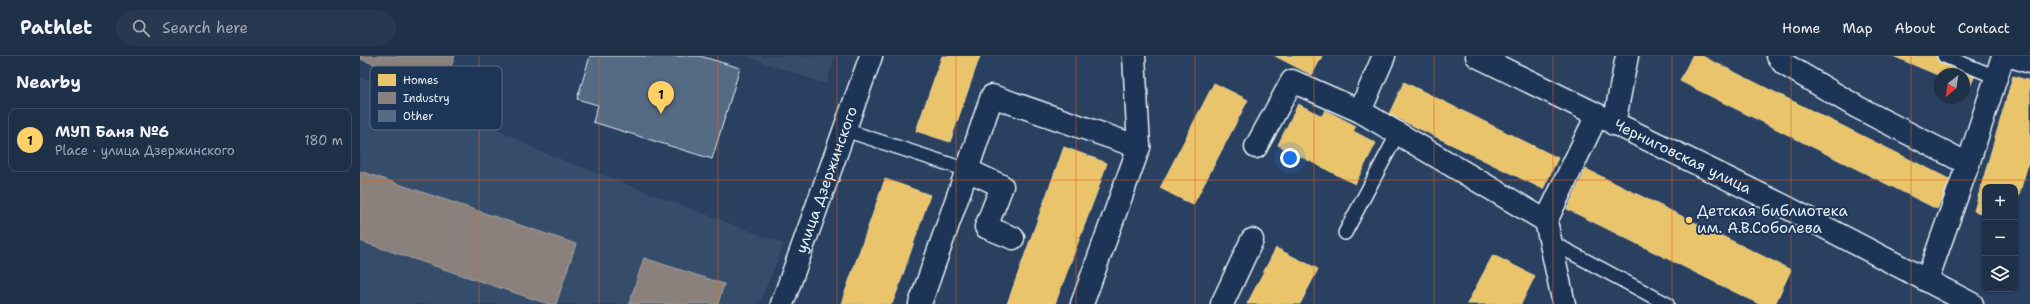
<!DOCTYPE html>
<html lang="en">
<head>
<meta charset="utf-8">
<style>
  :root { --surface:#1f3049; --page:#273850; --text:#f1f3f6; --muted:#a1a9b4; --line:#3c4b61; --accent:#ffd166 }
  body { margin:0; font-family:"Shantell Sans",sans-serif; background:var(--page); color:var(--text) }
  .controls { position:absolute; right:12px; bottom:12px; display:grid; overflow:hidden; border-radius:8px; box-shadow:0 1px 3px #0004 }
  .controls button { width:36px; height:36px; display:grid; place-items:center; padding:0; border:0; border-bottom:1px solid var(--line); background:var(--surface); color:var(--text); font:20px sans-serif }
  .compass { position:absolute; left:1574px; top:12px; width:36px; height:36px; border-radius:50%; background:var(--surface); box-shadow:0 1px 3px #0004; rotate:210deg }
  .you { position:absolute; left:930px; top:102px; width:14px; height:14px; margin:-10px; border:3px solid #fff; border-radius:50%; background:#1a73e8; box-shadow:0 0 0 6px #1a73e833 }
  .badge { display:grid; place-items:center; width:26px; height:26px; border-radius:50%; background:var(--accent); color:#111; font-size:13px; font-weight:700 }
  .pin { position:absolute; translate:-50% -33px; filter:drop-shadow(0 1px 2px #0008) }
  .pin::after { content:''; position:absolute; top:21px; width:14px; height:12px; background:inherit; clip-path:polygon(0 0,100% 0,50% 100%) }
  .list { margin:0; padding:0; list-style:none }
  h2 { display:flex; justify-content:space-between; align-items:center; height:52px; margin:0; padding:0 16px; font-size:17px }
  h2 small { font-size:13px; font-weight:400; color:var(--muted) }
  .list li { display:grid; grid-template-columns:26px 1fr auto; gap:12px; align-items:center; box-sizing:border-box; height:64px; margin:0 8px 8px; padding:0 8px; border:1px solid var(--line); border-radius:8px }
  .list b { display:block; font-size:15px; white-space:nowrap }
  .list p { margin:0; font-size:13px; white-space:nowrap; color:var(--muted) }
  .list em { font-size:13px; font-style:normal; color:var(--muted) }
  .icon { flex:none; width:22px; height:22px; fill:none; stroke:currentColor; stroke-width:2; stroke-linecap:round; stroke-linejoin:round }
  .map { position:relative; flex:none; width:1670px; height:248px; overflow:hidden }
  header { display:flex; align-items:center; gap:24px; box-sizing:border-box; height:56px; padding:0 20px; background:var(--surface); border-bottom:1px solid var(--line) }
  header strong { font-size:19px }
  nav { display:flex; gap:22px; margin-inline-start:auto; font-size:14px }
  .search { width:280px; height:36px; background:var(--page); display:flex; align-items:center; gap:10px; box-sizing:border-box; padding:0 14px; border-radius:22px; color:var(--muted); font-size:15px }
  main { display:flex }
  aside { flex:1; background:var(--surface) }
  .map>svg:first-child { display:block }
  .built { fill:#364d6b }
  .homes { fill:#e9c46a; stroke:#e9d295 }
  .industry { fill:#8a817c; stroke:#a6a3a1 }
  .building { fill:#556a83; stroke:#e8f1f8 }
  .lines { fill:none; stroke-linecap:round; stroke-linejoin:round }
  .service-casing { stroke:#e8f1f8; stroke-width:16 }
  .minor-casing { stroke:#e8f1f8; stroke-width:25 }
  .secondary-casing { stroke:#e8f1f8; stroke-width:25 }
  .primary-casing { stroke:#e8f1f8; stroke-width:25 }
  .service { stroke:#1d3557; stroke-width:13 }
  .minor { stroke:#1d3557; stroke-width:22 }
  .secondary { stroke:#1d3557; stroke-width:22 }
  .primary { stroke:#1d3557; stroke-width:22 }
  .grid { fill:none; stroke:#e86118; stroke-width:1; stroke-opacity:0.55 }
  .poi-dot { fill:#ffd166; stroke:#1d3557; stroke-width:1.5 }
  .labels { text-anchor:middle; stroke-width:4; stroke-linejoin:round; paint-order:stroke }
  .street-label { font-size:15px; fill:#e8f1f8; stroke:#1d3557 }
  .poi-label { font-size:15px; fill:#e8f1f8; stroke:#1d3557; text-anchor:start }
  .key { fill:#1d3557; stroke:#5a6d87; stroke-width:1 }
  .key-label { font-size:11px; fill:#e8f1f8 }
</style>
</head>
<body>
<header>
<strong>Pathlet</strong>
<div class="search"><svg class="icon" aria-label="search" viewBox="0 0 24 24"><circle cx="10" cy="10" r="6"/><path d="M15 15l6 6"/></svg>Search here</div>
<nav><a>Home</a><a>Map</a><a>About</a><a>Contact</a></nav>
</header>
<main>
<aside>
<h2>Nearby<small></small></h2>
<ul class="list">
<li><span class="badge">1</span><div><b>МУП Баня №6</b><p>Place · улица Дзержинского</p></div><em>180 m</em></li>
</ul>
</aside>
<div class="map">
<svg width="1670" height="248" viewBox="0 0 1670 248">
  <rect width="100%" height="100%" fill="#294061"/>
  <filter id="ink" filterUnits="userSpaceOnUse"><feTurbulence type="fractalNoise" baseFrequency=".025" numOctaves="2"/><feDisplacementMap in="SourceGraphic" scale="8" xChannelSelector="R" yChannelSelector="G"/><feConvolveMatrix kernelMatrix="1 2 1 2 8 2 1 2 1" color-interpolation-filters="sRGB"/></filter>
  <g filter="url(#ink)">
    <g class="built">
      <polygon points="385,0 475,0 466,28"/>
      <polygon points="0,21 117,62 179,95 424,188 399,248 0,248"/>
    </g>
    <g class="homes">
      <polygon points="582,0 620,0 590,86 556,75"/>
      <polygon points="915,0 962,0 952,19"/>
      <polygon points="1332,0 1342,0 1591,124 1577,153 1320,25"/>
      <polygon points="1533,0 1577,0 1616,17 1609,33 1604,31 1604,18 1580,18 1580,20"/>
      <polygon points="1653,20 1670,25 1670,101 1655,153 1655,131 1625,131 1625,158 1614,155"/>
      <polygon points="1044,26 1198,102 1183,133 1029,58"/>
      <polygon points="854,27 888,44 833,149 800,132"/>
      <polygon points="938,48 962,60 965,54 996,70 993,75 1016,87 995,128 918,89"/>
      <polygon points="704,91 747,107 738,133 695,248 647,248"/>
      <polygon points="1226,113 1431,214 1415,248 1399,248 1207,153"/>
      <polygon points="525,123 570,139 538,233 532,248 481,248"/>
      <polygon points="916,192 958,213 940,248 887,248"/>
      <polygon points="1133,199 1175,220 1161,248 1107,248"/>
    </g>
    <g class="industry">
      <polygon points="0,0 95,0 83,32 0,3"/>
      <polygon points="0,115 216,188 196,248 188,248 0,185"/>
      <polygon points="284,202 364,228 358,248 269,248"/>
    </g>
    <polygon class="building" points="230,0 340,0 380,12 352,103 233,66 238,49 217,43"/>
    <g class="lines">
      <g class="service-casing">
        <g id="service">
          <polyline points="1584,0 1636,21"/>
          <polyline points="485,74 607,114"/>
          <polyline points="985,177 1038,77"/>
          <polyline points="1191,186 1307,248"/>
        </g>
      </g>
      <g class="minor-casing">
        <g id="minor">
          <polyline points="774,0 779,91"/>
          <polyline points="1024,0 1000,55 1186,165"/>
          <polyline points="1418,0 1424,8 1497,51 1608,108 1567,224"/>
          <polyline points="1651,0 1670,6"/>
          <polyline points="1254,68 1267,0"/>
          <polyline points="896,91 932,25 1000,55"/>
          <polyline points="1608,108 1643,0"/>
          <polyline points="607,114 632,40 779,91 722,248"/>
          <polyline points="560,248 607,114 642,130 626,171 653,182"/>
          <polyline points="862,248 892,184"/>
          <polyline points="1204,248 1186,165 1237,59"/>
        </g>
      </g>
      <g class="secondary-casing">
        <g id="secondary">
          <path id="s1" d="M1117,0L1424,150L1612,248"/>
        </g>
      </g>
      <g class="primary-casing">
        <g id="primary">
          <path id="s2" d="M422,248L511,0"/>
        </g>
      </g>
      <use href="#service" class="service"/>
      <use href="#minor" class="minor"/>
      <use href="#secondary" class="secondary"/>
      <use href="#primary" class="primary"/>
    </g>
  </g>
  <path class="grid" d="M119,0V248M239,0V248M358,0V248M477,0V248M596,0V248M716,0V248M835,0V248M954,0V248M1074,0V248M1193,0V248M1312,0V248M1431,0V248M1551,0V248M0,124H1670"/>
  <circle class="poi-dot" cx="1329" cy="164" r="4"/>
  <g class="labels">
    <g class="street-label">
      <text dy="5" stroke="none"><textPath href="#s1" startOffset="229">Черниговская улица</textPath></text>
      <text dy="5" stroke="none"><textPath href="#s2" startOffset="132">улица Дзержинского</textPath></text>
    </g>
    <g class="poi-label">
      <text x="1337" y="160">Детская библиотека<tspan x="1337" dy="17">им. А.В.Соболева</tspan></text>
    </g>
  </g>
  <rect x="10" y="10" width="132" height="64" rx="6" class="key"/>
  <rect x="18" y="18" width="18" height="12" fill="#e9c46a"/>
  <rect x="18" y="36" width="18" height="12" fill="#8a817c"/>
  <rect x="18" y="54" width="18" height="12" fill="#556a83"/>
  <g class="key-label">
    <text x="43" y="28">Homes</text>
    <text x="43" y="46">Industry</text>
    <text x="43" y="64">Other</text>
  </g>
</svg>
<div class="controls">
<button>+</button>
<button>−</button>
<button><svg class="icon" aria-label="layers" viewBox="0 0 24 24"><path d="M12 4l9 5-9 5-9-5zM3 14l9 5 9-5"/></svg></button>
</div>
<svg class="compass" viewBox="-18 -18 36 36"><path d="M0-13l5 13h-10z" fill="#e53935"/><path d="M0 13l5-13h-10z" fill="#a1a9b4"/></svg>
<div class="you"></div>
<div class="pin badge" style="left:301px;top:58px">1</div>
</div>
</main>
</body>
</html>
